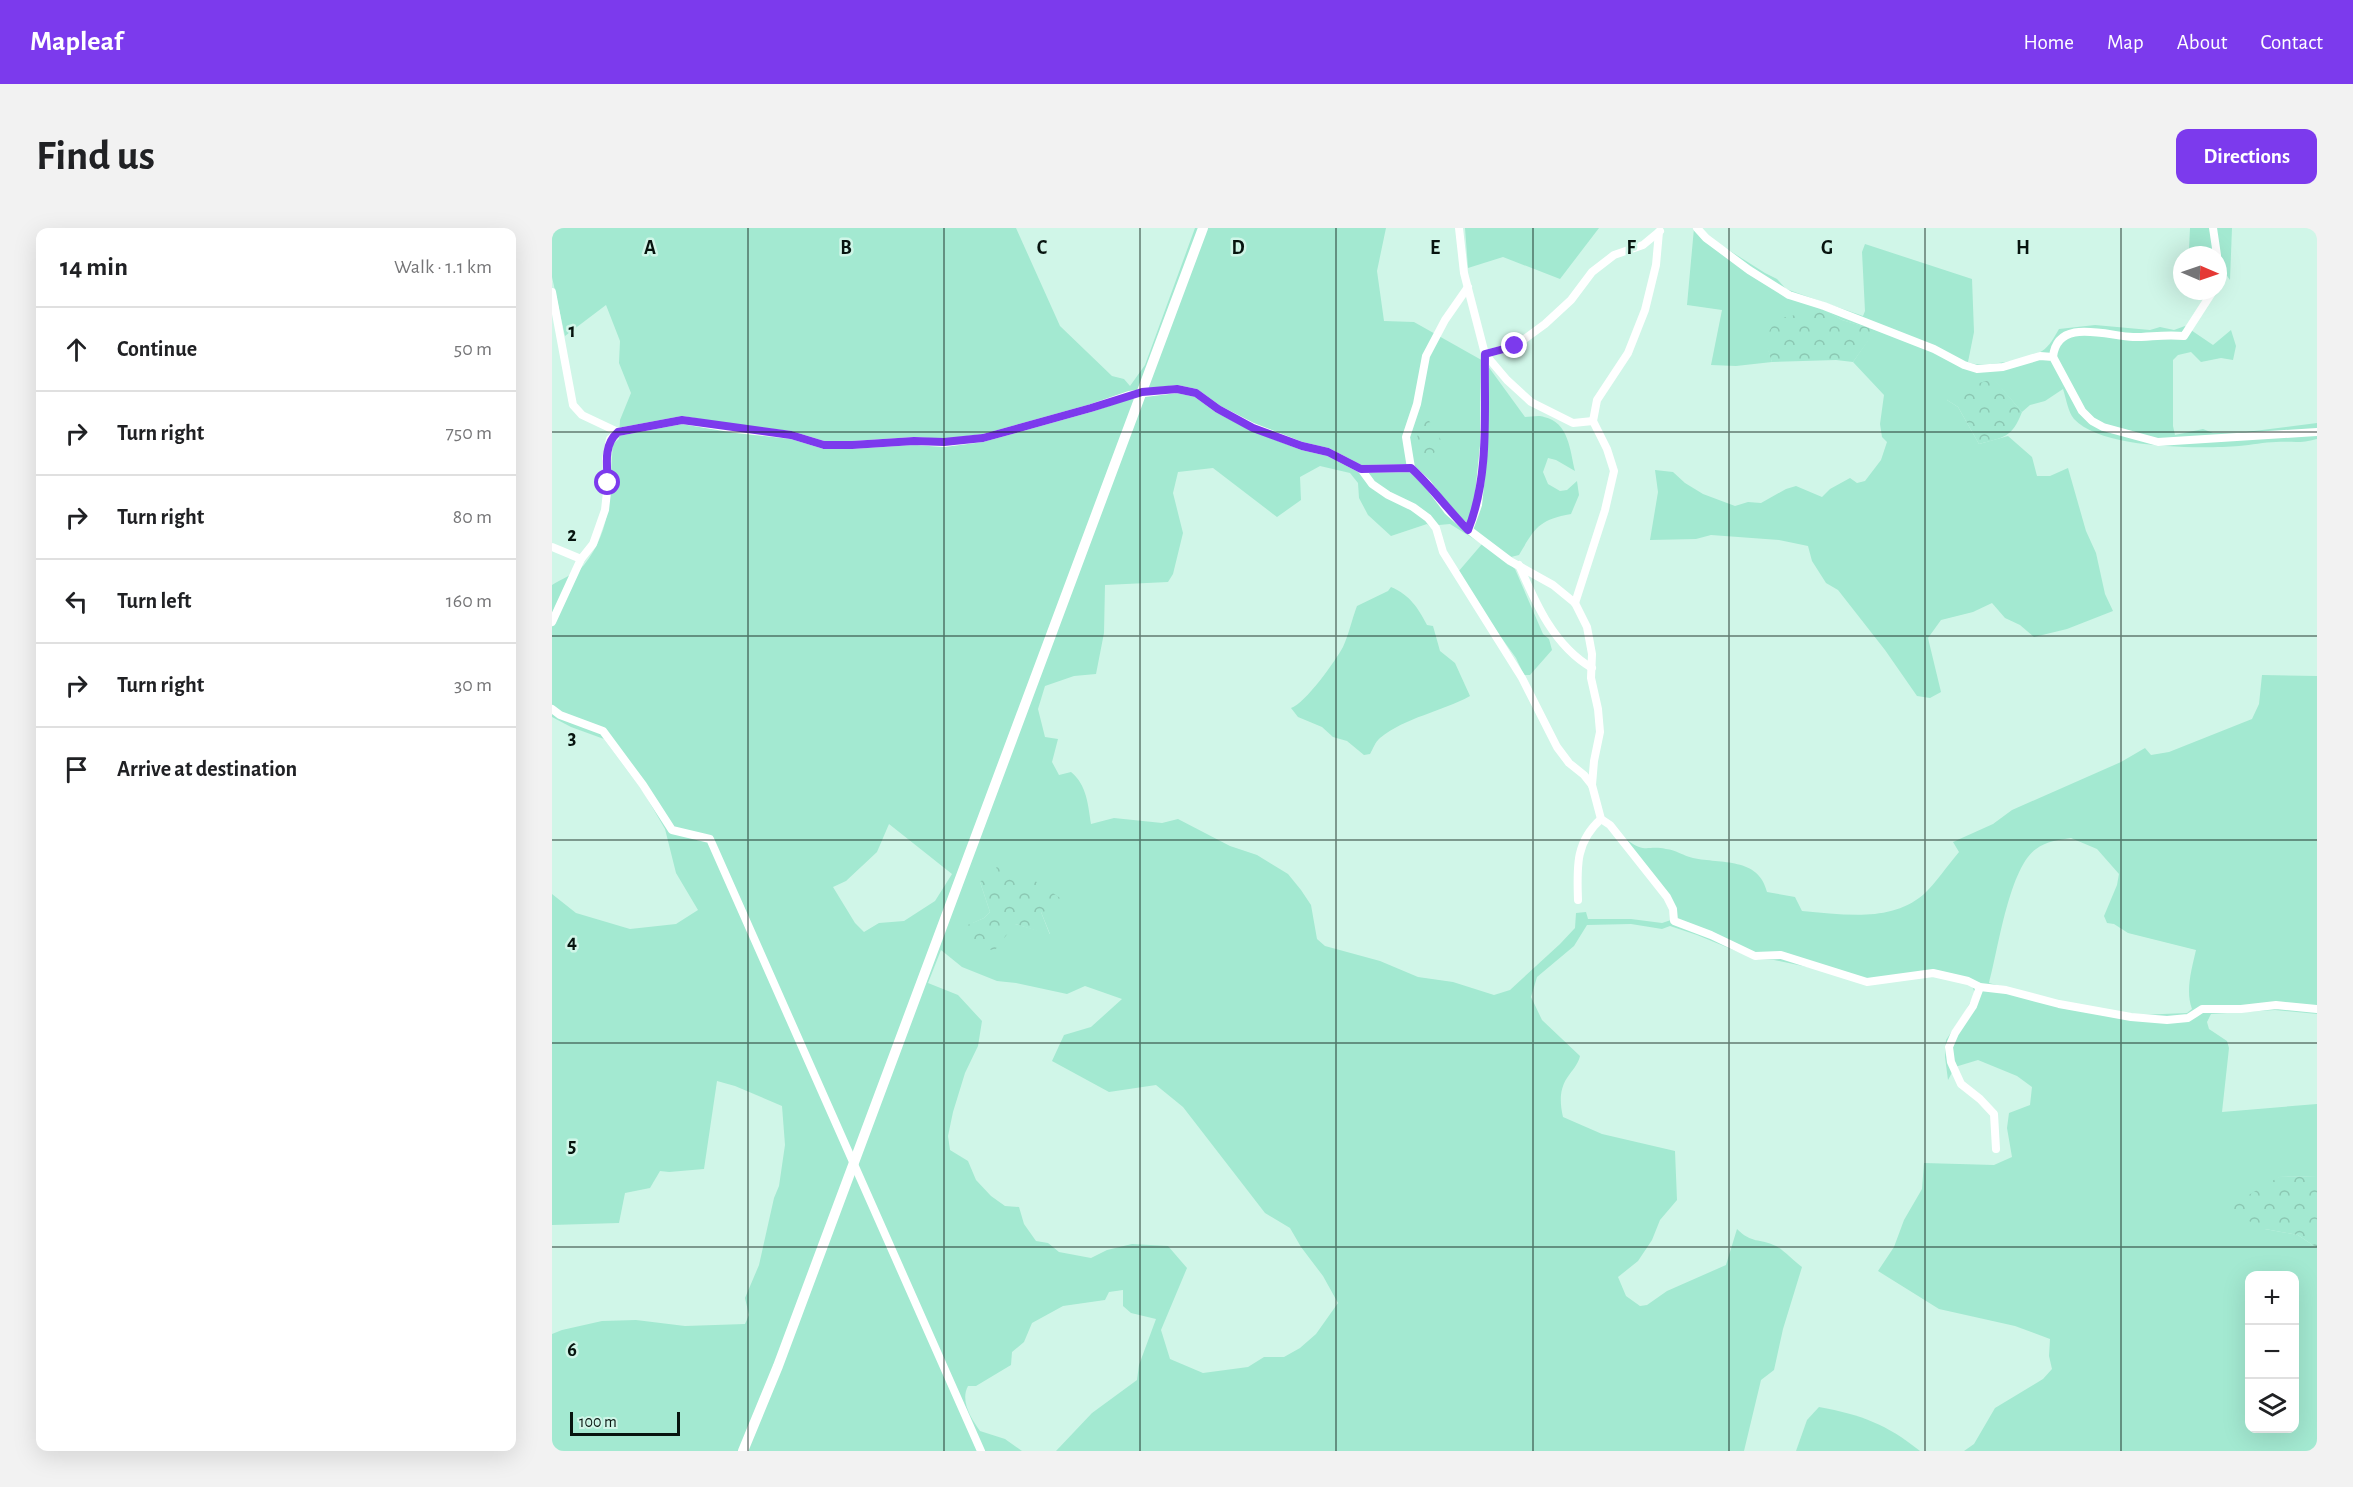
<!DOCTYPE html>
<html lang="en">
<head>
<meta charset="utf-8">
<style>
  :root { --surface:#fff; --page:#f2f2f2; --text:#202124; --muted:#757577; --line:#e0e0e0; --accent:#7c3aed }
  body { margin:0; font-family:"Alegreya Sans",sans-serif; background:var(--page); color:var(--text) }
  .controls { position:absolute; right:18px; bottom:18px; display:grid; overflow:hidden; border-radius:12px; box-shadow:0 6px 24px #0002 }
  .controls button { width:54px; height:54px; display:grid; place-items:center; padding:0; border:0; border-bottom:2px solid var(--line); background:var(--surface); color:var(--text); font:30px sans-serif }
  .compass { position:absolute; left:1621px; top:18px; width:54px; height:54px; border-radius:50%; background:var(--surface); box-shadow:0 6px 24px #0002; rotate:92deg }
  .scale { position:absolute; left:18px; bottom:15px; width:110px; box-sizing:border-box; padding-left:6px; border:3px solid #07140f; border-top:0; font-size:16px; line-height:21px; white-space:nowrap; color:#07140f; -webkit-text-stroke:4px #d0f6e8; paint-order:stroke }
  .stop { position:absolute; width:18px; height:18px; margin:-14px; border:4px solid #7c3aed; border-radius:50%; background:#fff }
  .stop.end { background:#7c3aed; border-color:#fff; box-shadow:0 2px 6px #0008 }
  .list { margin:0; padding:0; list-style:none }
  h2 { display:flex; justify-content:space-between; align-items:center; height:78px; margin:0; padding:0 24px; font-size:26px }
  h2 small { font-size:20px; font-weight:400; color:var(--muted) }
  .list li { display:grid; grid-template-columns:39px 1fr auto; gap:18px; align-items:center; box-sizing:border-box; height:84px; padding:0 24px; border-top:2px solid var(--line) }
  .list b { display:block; font-size:22px; white-space:nowrap }
  .list em { font-size:20px; font-style:normal; color:var(--muted) }
  .icon { flex:none; width:33px; height:33px; fill:none; stroke:currentColor; stroke-width:2; stroke-linecap:round; stroke-linejoin:round }
  .map { position:relative; flex:none; width:1765px; height:1223px; overflow:hidden; border-radius:12px }
  header { display:flex; align-items:center; gap:36px; box-sizing:border-box; height:84px; padding:0 30px; background:var(--accent); color:#fff }
  header strong { font-size:28px }
  nav { display:flex; gap:33px; margin-inline-start:auto; font-size:21px }
  .intro { display:flex; align-items:center; justify-content:space-between; box-sizing:border-box; height:144px; padding:0 36px }
  h1 { margin:0; font-size:42px }
  .button { padding:15px 27px; border-radius:12px; background:var(--accent); color:#fff; font-size:21px; font-weight:700 }
  main { display:flex; gap:36px; padding:0 36px }
  aside { flex:1; background:var(--surface); border-radius:12px; box-shadow:0 6px 24px #0002 }
  .map>svg:first-child { display:block }
  .green { fill:#a3e9d1; fill-rule:evenodd }
  .forest { fill:url(#forest-crowns) }
  .lines { fill:none; stroke-linecap:round; stroke-linejoin:round }
  .minor { stroke:#fff; stroke-width:8 }
  .tertiary { stroke:#fff; stroke-width:10 }
  .route { stroke:#7c3aed; stroke-width:8 }
  .grid { fill:none; stroke:#07140f; stroke-width:1.5; stroke-opacity:0.55 }
  .grid-label { font-size:20px; text-anchor:middle; font-weight:bold; fill:#07140f; stroke:#d0f6e8; stroke-width:5; stroke-linejoin:round; paint-order:stroke }
</style>
</head>
<body>
<header>
<strong>Mapleaf</strong>
<nav><a>Home</a><a>Map</a><a>About</a><a>Contact</a></nav>
</header>
<div class="intro"><h1>Find us</h1><a class="button">Directions</a></div>
<main>
<aside>
<h2>14 min<small>Walk · 1.1 km</small></h2>
<ul class="list">
<li><svg class="icon" aria-label="ahead" viewBox="0 0 24 24"><path d="M12 20V5M6 11l6-6 6 6"/></svg><div><b>Continue</b></div><em>50 m</em></li>
<li><svg class="icon" aria-label="right" viewBox="0 0 24 24"><path d="M7 20v-9h11M14 6l5 5-5 5"/></svg><div><b>Turn right</b></div><em>750 m</em></li>
<li><svg class="icon" aria-label="right" viewBox="0 0 24 24"><path d="M7 20v-9h11M14 6l5 5-5 5"/></svg><div><b>Turn right</b></div><em>80 m</em></li>
<li><svg class="icon" aria-label="left" viewBox="0 0 24 24"><path d="M17 20v-9H6M10 6l-5 5 5 5"/></svg><div><b>Turn left</b></div><em>160 m</em></li>
<li><svg class="icon" aria-label="right" viewBox="0 0 24 24"><path d="M7 20v-9h11M14 6l5 5-5 5"/></svg><div><b>Turn right</b></div><em>30 m</em></li>
<li><svg class="icon" aria-label="arrive" viewBox="0 0 24 24"><path d="M6 21V4h12l-3 4 3 4H6"/></svg><div><b>Arrive at destination</b></div></li>
</ul>
</aside>
<div class="map">
<svg width="1765" height="1223" viewBox="0 0 1765 1223">
  <defs>
    <pattern id="forest-crowns" width="20" height="18" patternUnits="userSpaceOnUse" patternTransform="scale(1.5)"><rect width="20" height="18" fill="#a3e9d1"/><path d="M2 6a3 3 0 1 1 6 0M12 15a3 3 0 1 1 6 0" fill="none" stroke="#8bc7b2"/></pattern>
  </defs>
  <rect width="100%" height="100%" fill="#d0f6e8"/>
  <g class="green">
    <path d="M0,0H464L508,98L560,148L572,151L578,158L593,137L643,0H834L825,43L832,93L862,94L933,134L973,189C979,189 987,187 992,189C1017,194 1018,223 1023,243L1004,232L996,230L991,244L996,256L1008,263L1015,262L1025,253L1027,267L1019,286C986,292 983,300 967,327L959,329L955,333L963,341L991,406L997,411L1000,422L978,447H972L964,430L931,384L906,344L930,316L898,296L887,297L881,301L875,296L839,308L816,287L807,270L806,255L798,245L768,238L748,249L749,272L725,289L661,240L626,244L621,265L631,305L621,346L616,354L553,357L552,405L544,446L522,448L493,458L486,481L493,509L506,511L500,534L507,547L519,544C535,557 536,577 539,596L562,590L610,595L626,591L678,618L705,627L736,646L749,662L759,677L765,711L773,718L828,733L866,749L901,754L942,767L958,762L1008,716L1023,700L1024,685L1034,684L1036,691H1079L1110,695L1119,692L1117,678L1075,612C1094,626 1095,617 1114,621C1124,622 1132,628 1141,630C1169,636 1207,629 1215,664L1243,669L1250,683C1291,686 1337,695 1371,667C1384,655 1395,638 1407,624L1401,614L1441,596L1460,582L1569,534L1593,520L1599,527L1617,524L1700,491L1707,476L1710,447L1765,448V786L1723,782L1659,786L1655,794L1657,801L1675,813L1677,820L1670,884L1765,876V948L1727,949L1713,1001L1746,1007L1765,1020V1223H1412L1422,1216L1443,1180L1491,1151L1500,1141L1497,1128L1498,1111L1463,1098L1387,1081L1326,1043L1342,1019L1352,992L1370,961L1372,935L1442,937L1460,929L1455,900L1457,885L1478,877L1480,859L1465,848L1426,832L1403,839L1396,852L1393,829L1394,812L1414,782L1423,765L1419,756L1380,747L1316,756L1279,744L1222,732H1206L1145,707L1118,698L1110,701L1079,696L1035,697L1022,718L985,749L979,769L990,792L1028,828C1026,837 1020,842 1015,850C1007,862 1008,876 1011,889L1050,906L1123,923L1125,972L1108,992L1100,1012L1086,1033L1066,1049L1074,1068L1088,1078L1095,1077L1115,1063L1174,1037L1185,1001C1200,1016 1207,1010 1224,1018C1229,1020 1243,1034 1250,1039L1231,1101L1222,1142L1209,1152L1192,1223H504L540,1185L585,1152L587,1137L604,1091L579,1085L571,1078V1062L557,1064L553,1072L511,1078L480,1095L472,1114L460,1124L459,1137L424,1158H416C408,1173 419,1190 428,1203L453,1211L470,1223H0V1106L10,1102L50,1093L84,1092L133,1098L193,1096L197,1087L193,1070L207,1037L222,970L227,958L233,917L230,878L183,858L165,853L152,941L117,944L108,943L98,960L73,965L67,995L0,997V666L24,685L78,701L124,696L146,682L124,645L113,601L92,565L52,511L19,499L0,489V357C9,351 25,345 32,337C62,299 57,261 61,216L67,211L68,192L79,165L67,135L68,113L54,77L13,108L0,49ZM337,596L400,646L383,673L352,693L327,695L312,704L303,695L281,659L294,653L325,624ZM1519,610L1545,621L1567,646L1565,657L1552,688L1555,695L1562,696L1576,705L1644,722C1640,740 1633,763 1640,781L1635,785L1586,787L1516,775L1437,755C1446,723 1457,640 1484,621C1495,613 1506,612 1519,610ZM428,654L489,684L498,706L463,696L421,695L432,690L438,684ZM389,722L410,739L445,753L464,755L515,766L533,758L570,771L539,799L512,807L500,833L557,864L604,857L631,879L713,985L738,1000L749,1019L771,1048L786,1075L764,1106L748,1120L732,1129H712L696,1139L651,1145L618,1131L609,1102L635,1040L616,1018L580,1016L555,1022L539,1030L507,1024L496,1015L484,1013L472,996L467,979L453,978L439,968L424,952L416,933L398,922L396,908L401,884L413,845L426,818L430,793L406,767L376,755ZM1698,1048H1742V1200H1698Z"/>
    <polygon points="913,0 1047,0 1008,51 951,29 916,40"/>
    <path d="M1142,0L1213,45L1225,51L1234,61L1311,88L1313,83L1310,24L1313,16L1420,51L1422,104L1416,134C1428,141 1478,131 1490,123C1497,119 1503,108 1507,101L1543,97L1598,102L1608,99L1622,102L1633,98L1661,117L1679,102L1684,118L1681,132L1669,130L1649,134L1639,124L1626,127L1621,132V198L1623,207L1651,201L1661,205H1686L1765,195V211C1747,216 1741,213 1724,214C1712,214 1700,217 1687,218C1648,221 1549,221 1522,191C1516,184 1514,170 1511,161L1493,173L1478,177L1470,184L1442,152L1395,172L1406,179L1427,216L1456,208L1480,229L1485,248H1498L1516,240L1534,303L1544,325L1553,366L1561,383L1515,401L1482,409L1468,397L1453,390L1440,375L1421,384L1389,392L1376,410L1389,464L1378,470L1365,468L1333,422L1286,362L1274,355L1260,333L1256,318L1227,312L1159,307L1144,311L1098,312L1106,264L1103,242L1121,244L1133,255L1151,266L1183,278L1196,274L1209,275L1234,261L1244,258L1270,269L1278,261L1298,250L1305,255L1313,253L1329,232L1335,214L1330,209L1328,196L1332,167L1301,134L1323,102L1290,92L1270,81L1213,111L1220,134L1184,138L1159,137L1170,82L1135,77Z"/>
    <polygon points="1638,0 1680,0 1678,52 1666,35 1666,27 1637,21"/>
    <path d="M839,359C858,367 866,380 875,397L881,398L888,423L903,435L918,468C889,484 854,489 828,510C823,514 821,521 818,526L812,527L795,513L781,509L770,499L746,489L739,480C753,476 784,432 791,419C797,406 800,391 805,378L836,363Z"/>
    <path d="M1267,1179C1310,1187 1334,1196 1368,1223H1244L1255,1192Z"/>
  </g>
  <g class="forest">
    <polygon points="1271,81 1290,92 1324,102 1301,134 1284,132 1220,134 1212,111 1225,91"/>
    <path d="M1442,151L1470,184C1460,210 1452,209 1427,216L1406,179L1395,172C1404,158 1426,156 1442,151Z"/>
    <polygon points="871,183 889,212 873,242 863,219"/>
    <path d="M445,639L485,654L511,672V680L489,684L498,707L463,696L443,722C422,720 410,725 404,702L432,690L438,684L428,654Z"/>
    <polygon points="1765,948 1765,1020 1746,1007 1713,1001 1673,981 1727,949"/>
  </g>
  <g class="lines">
    <g class="minor">
      <polyline points="907,0 912,45 933,126 932,218 926,277 917,302"/>
      <polyline points="1145,0 1154,10 1197,42 1237,67 1272,78 1382,121 1412,137 1425,141 1451,139 1488,128 1501,129 1530,183 1540,193 1551,199 1606,214 1765,204"/>
      <polyline points="1661,0 1665,27"/>
      <polyline points="1666,32 1666,42"/>
      <polyline points="0,64 21,177 30,187 66,204"/>
      <path d="M1501,129C1505,89 1555,108 1581,109C1599,109 1613,106 1632,108L1661,63"/>
      <polyline points="1041,193 1021,195 979,174 955,152 933,126 963,118 993,96 1019,72 1040,44 1062,27 1091,17 1108,3"/>
      <polyline points="859,240 854,209 865,176 874,128 893,92 916,59"/>
      <polyline points="809,241 859,240 875,255 896,283 917,302 958,333 1001,357 1023,375 1035,399 1040,426 1039,450 1046,481 1048,504 1042,533 1040,557"/>
      <polyline points="0,319 29,331"/>
      <path d="M967,337C984,376 1002,418 1040,440"/>
      <polyline points="1023,375 1053,282 1062,243 1055,221 1041,193 1045,172 1076,125 1093,82 1104,37 1107,4"/>
      <polyline points="0,394 29,331 41,316 53,282 56,255 54,231 58,211 66,204 130,192 184,201 239,207 272,217 300,217 362,213 392,215 431,210 539,180 577,167 625,161 644,165 666,181 701,199 750,218 776,224 809,241 820,256 836,267 861,279 876,290 884,300 891,324 970,450 1005,519 1017,535 1032,547 1040,557 1049,591 1058,597 1115,669 1121,681 1122,693 1159,707 1203,728 1229,727 1315,754 1381,745 1416,753 1428,759 1454,762 1507,776 1579,789 1615,792 1636,790 1650,781 1689,781 1724,777 1765,781"/>
      <polyline points="0,481 8,487 51,503 91,557 120,602 158,611 429,1223"/>
      <path d="M1026,672C1025,640 1023,614 1049,591"/>
      <polyline points="1428,759 1421,778 1403,805 1397,819 1399,834 1409,856 1428,871 1442,886 1444,921"/>
    </g>
    <polyline class="tertiary" points="191,1223 226,1138 651,0"/>
  </g>
  <g class="lines">
    <path class="route" d="M56,255C55,237 51,217 66,204L130,192L239,207L272,217H300L362,213L392,214L431,210L539,180L590,164L625,161L644,165L666,181L701,200L750,218L776,224L809,241L859,240C880,259 896,282 916,302C938,247 932,184 933,126L963,118"/>
  </g>
  <path class="grid" d="M196,0V1223M392,0V1223M588,0V1223M784,0V1223M981,0V1223M1177,0V1223M1373,0V1223M1569,0V1223M0,204H1765M0,408H1765M0,612H1765M0,815H1765M0,1019H1765"/>
  <g class="grid-label">
    <text x="98" y="26">A</text>
    <text x="294" y="26">B</text>
    <text x="490" y="26">C</text>
    <text x="686" y="26">D</text>
    <text x="883" y="26">E</text>
    <text x="1079" y="26">F</text>
    <text x="1275" y="26">G</text>
    <text x="1471" y="26">H</text>
    <text x="20" y="109">1</text>
    <text x="20" y="313">2</text>
    <text x="20" y="516">3</text>
    <text x="20" y="720">4</text>
    <text x="20" y="924">5</text>
    <text x="20" y="1128">6</text>
  </g>
</svg>
<div class="controls">
<button>+</button>
<button>−</button>
<button><svg class="icon" aria-label="layers" viewBox="0 0 24 24"><path d="M12 4l9 5-9 5-9-5zM3 14l9 5 9-5"/></svg></button>
</div>
<svg class="compass" viewBox="-18 -18 36 36"><path d="M0-13l5 13h-10z" fill="#e53935"/><path d="M0 13l5-13h-10z" fill="#757577"/></svg>
<div class="scale">100 m</div>
<div class="stop" style="left:56px;top:255px"></div>
<div class="stop end" style="left:963px;top:118px"></div>
</div>
</main>
</body>
</html>
